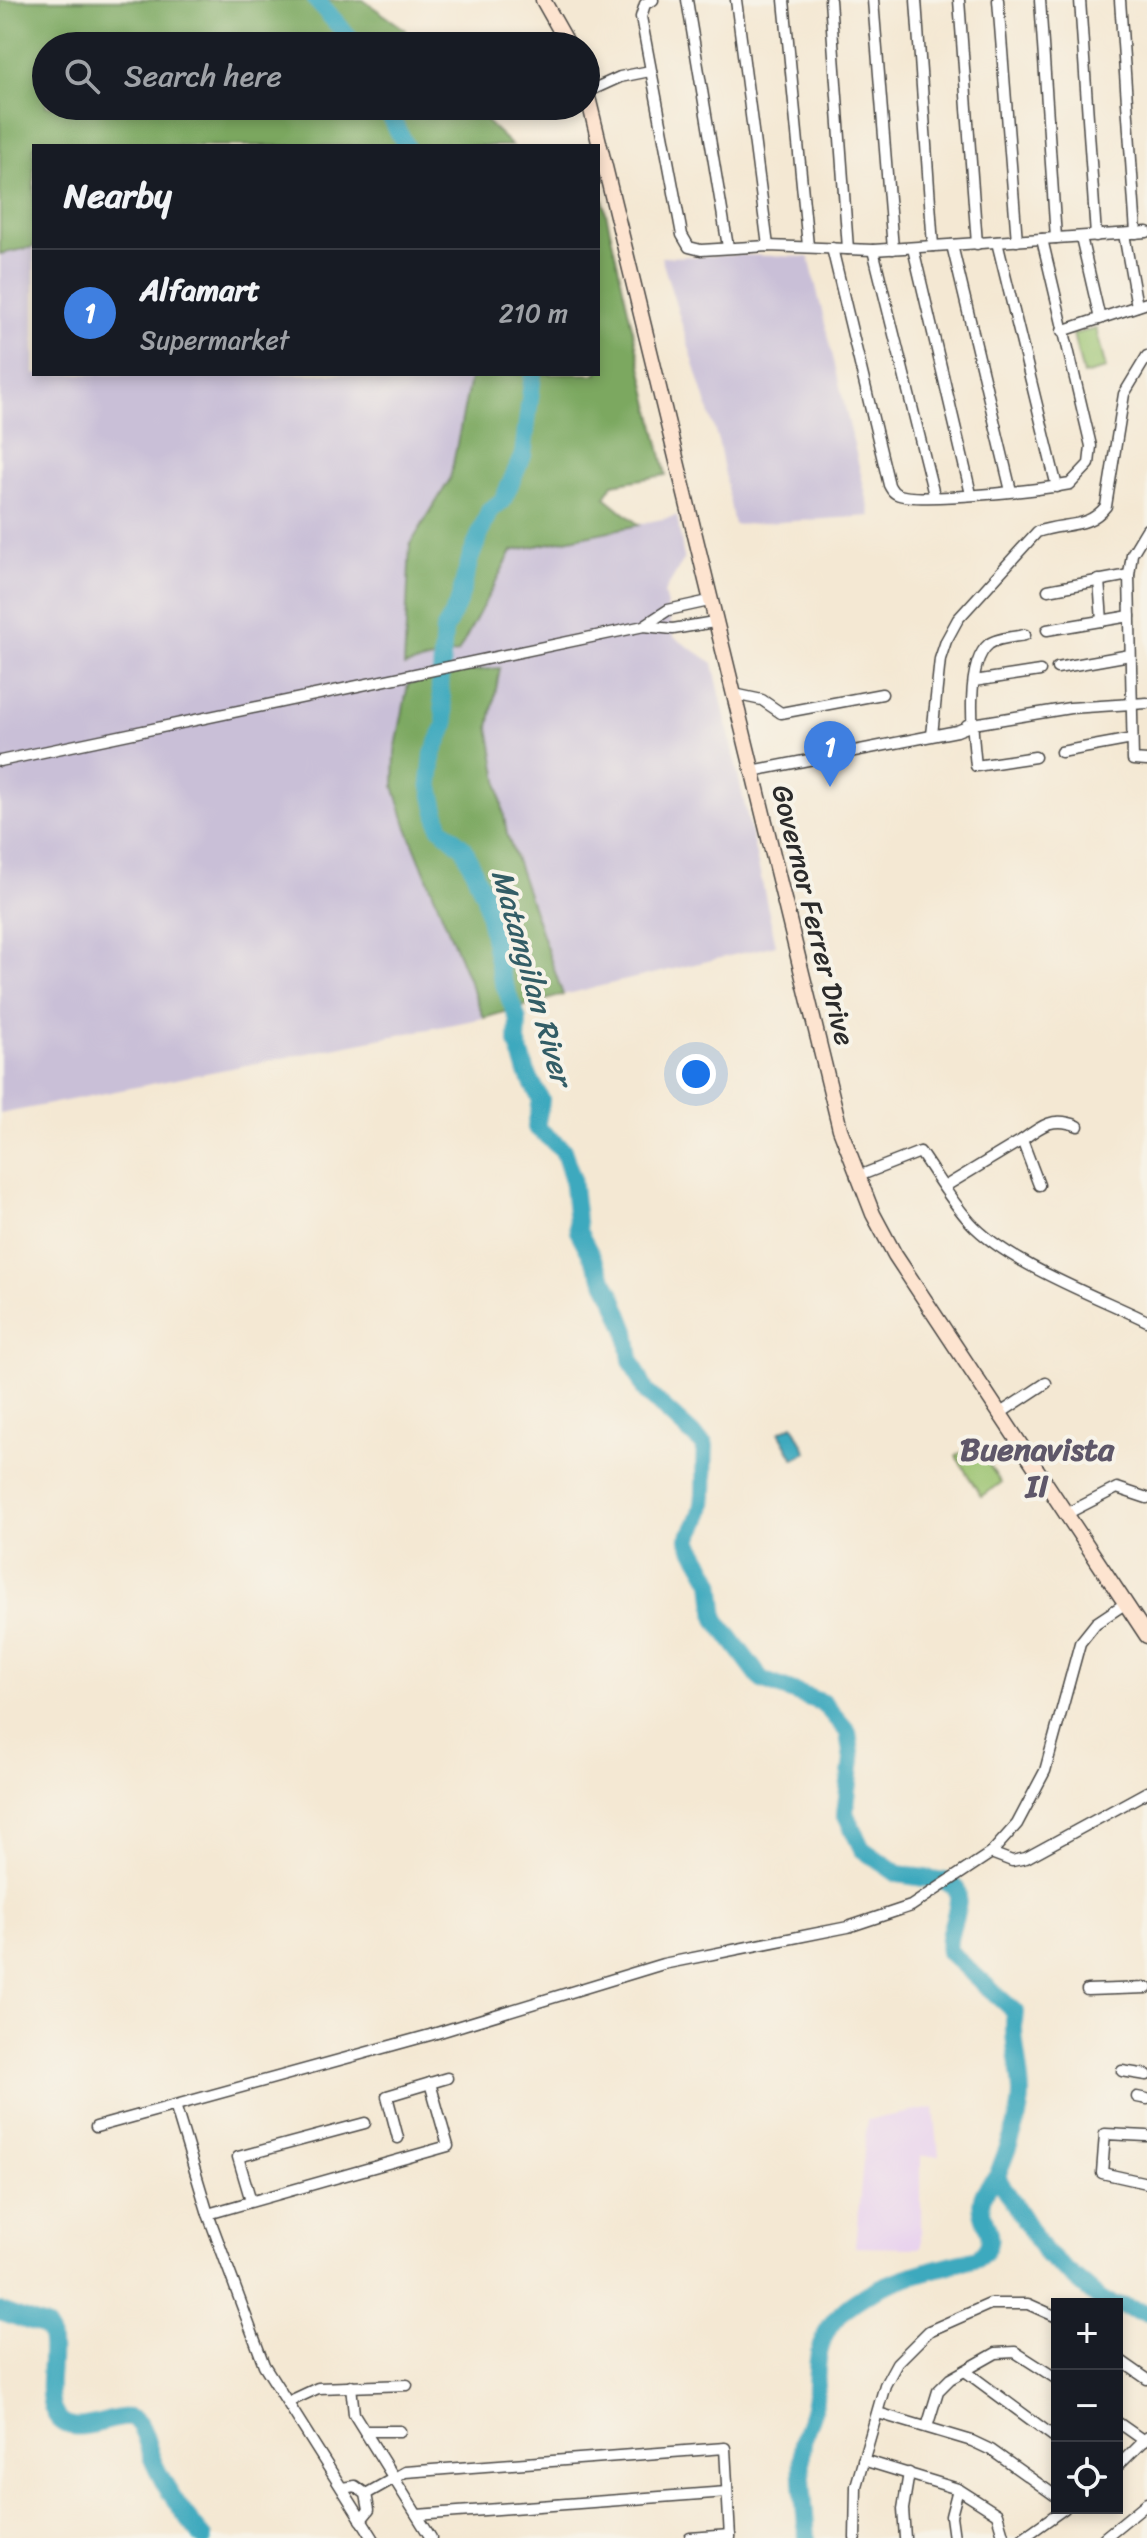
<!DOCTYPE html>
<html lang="en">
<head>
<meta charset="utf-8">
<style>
  :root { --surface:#171b24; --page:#20242c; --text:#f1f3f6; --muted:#9ea1a6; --line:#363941; --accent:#2563eb }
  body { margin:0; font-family:Sriracha,sans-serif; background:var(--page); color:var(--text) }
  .controls { position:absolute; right:24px; bottom:24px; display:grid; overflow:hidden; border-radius:0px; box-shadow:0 4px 12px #0003 }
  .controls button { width:72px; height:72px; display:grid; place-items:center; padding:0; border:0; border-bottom:2px solid var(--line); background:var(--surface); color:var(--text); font:40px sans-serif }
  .you { position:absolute; left:696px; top:1074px; width:28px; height:28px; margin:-20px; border:6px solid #fff; border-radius:50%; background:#1a73e8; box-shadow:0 0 0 12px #1a73e833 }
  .badge { display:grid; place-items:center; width:52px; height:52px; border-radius:50%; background:var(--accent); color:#fff; font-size:26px; font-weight:700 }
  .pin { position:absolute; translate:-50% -66px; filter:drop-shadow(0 2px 4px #0008) }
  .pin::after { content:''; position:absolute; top:42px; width:28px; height:24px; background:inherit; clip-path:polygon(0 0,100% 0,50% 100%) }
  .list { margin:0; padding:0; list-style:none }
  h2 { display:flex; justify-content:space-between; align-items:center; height:104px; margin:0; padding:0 32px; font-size:34px }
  h2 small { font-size:26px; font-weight:400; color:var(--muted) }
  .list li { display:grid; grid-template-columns:52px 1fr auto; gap:24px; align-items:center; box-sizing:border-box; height:128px; padding:0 32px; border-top:2px solid var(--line) }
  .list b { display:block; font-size:30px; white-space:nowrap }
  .list p { margin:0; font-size:26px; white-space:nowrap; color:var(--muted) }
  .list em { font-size:26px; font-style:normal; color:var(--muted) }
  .icon { flex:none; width:44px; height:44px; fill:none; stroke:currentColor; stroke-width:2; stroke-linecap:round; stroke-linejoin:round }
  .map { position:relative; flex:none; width:1147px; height:2538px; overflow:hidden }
  .search { position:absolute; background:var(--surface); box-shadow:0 4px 12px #0003; left:32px; top:32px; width:568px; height:88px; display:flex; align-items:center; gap:20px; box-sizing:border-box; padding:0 28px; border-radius:44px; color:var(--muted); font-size:30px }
  .panel { position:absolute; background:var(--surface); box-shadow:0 4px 12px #0003; left:32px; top:144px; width:568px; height:232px; border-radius:0px }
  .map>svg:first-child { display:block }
  .built { fill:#e8d2ee }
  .industrial { fill:#c9bfd7 }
  .green { fill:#9ac26e; stroke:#62764c; stroke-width:2 }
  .forest { fill:#7ba861; stroke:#536a46; stroke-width:2 }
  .water { fill:#3ea9be; stroke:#346a74; stroke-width:2 }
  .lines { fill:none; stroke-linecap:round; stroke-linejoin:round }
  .river { stroke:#3ea9be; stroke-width:18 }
  .street-casing { stroke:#494744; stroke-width:13 }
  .secondary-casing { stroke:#494744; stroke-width:17 }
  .street { stroke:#fff; stroke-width:10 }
  .secondary { stroke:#fde4d0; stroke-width:14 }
  .labels { text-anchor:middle; stroke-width:8; stroke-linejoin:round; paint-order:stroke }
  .street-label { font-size:28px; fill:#2b2b2b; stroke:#f7f3e8 }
  .water-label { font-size:30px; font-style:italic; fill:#335d66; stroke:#f7f3e8 }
  .quarter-label { font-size:32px; font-weight:bold; fill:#5e5769; stroke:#f7f3e8 }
</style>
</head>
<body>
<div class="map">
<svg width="1147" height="2538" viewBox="0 0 1147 2538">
  <rect width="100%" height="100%" fill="#f7f3e8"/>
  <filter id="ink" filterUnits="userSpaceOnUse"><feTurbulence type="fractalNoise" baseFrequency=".0125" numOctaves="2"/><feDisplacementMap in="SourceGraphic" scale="16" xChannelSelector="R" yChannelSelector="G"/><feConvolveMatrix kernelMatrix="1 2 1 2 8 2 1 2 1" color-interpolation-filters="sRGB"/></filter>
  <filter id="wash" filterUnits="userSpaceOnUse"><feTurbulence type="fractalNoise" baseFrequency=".006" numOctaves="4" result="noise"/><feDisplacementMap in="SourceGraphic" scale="32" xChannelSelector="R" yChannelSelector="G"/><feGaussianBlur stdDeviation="1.8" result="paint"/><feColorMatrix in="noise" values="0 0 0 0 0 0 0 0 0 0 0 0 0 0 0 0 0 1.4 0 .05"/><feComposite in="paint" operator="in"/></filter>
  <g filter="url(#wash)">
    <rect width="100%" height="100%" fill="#f4e8d3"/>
    <polygon class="built" points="934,2108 939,2156 921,2156 921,2248 855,2247 867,2120"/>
    <g class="industrial">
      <polygon points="34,247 34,374 471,374 450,479 428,513 458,653 512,550 677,516 684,559 664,593 674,637 713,663 776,945 563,995 507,834 489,727 499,669 463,672 394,786 407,828 484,1018 0,1114 0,254"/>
      <polygon points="738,255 809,257 871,516 734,525 719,444 661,257"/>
    </g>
    <g class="green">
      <polygon points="1096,329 1106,369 1083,375 1073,334"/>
      <polygon points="975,1444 1001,1483 981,1496 956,1456"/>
    </g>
    <g class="forest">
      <polygon points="0,0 363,0 406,30 406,46 46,46 46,106 470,106 512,146 34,146 34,247 0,254"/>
      <polygon points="598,178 666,475 613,484 605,497 639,525 512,551 458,653 404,666 410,545 450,479 471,374 598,374"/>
      <polygon points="500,668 489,727 507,834 563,995 484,1018 407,828 394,786 395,752 408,684 463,672"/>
    </g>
    <polygon class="water" points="793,1425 807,1452 794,1459 779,1432"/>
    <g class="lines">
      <g class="river">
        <polyline points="316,0 357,46"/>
        <polyline points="385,106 406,146"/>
        <path d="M533,374L523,455L503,500L489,511L470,559L459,601L444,631L440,687L446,724L433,754L430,783L440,827L464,848L485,897L501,976L518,1020L517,1042L527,1073L541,1100L536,1127L563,1150L572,1177L578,1231L613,1296L627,1331L631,1360L646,1392L705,1446C702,1485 711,1506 688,1539L712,1581L716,1619L762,1680L823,1703L848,1732L852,1760L845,1813L862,1849L898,1874L944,1881L956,1887C964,1908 945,1930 949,1952L1015,2012C1011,2039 1020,2065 1021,2093C1021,2122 1006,2150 997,2177L1045,2253L1102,2301L1113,2304"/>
        <polyline points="1117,2305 1147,2313"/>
        <path d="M0,2311L45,2327L50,2335C55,2358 45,2387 53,2409C68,2449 120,2406 136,2421C147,2432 147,2448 153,2461C166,2490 183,2514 204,2538"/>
        <path d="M807,2538C805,2506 799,2474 803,2442C805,2430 811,2419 814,2407C818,2383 814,2358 825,2335C848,2286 930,2270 978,2258C1012,2231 956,2213 997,2177"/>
      </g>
    </g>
  </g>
  <g filter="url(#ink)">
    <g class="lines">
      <g class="street-casing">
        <g id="street">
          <polyline points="653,0 645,4 641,17 682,235 689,247 701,250 768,246 873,250 1147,232"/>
          <polyline points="687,0 728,247"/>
          <polyline points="736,0 768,246"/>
          <polyline points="784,0 808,246"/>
          <polyline points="830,0 848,249"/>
          <polyline points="873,0 893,249"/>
          <polyline points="916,0 933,246"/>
          <polyline points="959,0 977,244"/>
          <polyline points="998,0 1017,241"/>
          <polyline points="1040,0 1056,238"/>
          <polyline points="1080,0 1096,236"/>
          <polyline points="1120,0 1136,233"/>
          <polyline points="587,92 620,77 650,71"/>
          <polyline points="1124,234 1137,306"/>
          <polyline points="1081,237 1100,319"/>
          <polyline points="997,242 1057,487"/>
          <polyline points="952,245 1011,491"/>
          <path d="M832,248L889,485C892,490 892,492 897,494C917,504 1044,489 1070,484L1089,464L1091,446L1042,239"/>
          <polyline points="913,248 971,494"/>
          <polyline points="873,250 934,495"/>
          <polyline points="1062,331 1147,303"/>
          <polyline points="1147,529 1132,554 1129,575 1133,760 1147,761"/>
          <polyline points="1099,580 1102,621"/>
          <polyline points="1048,590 1129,575"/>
          <polyline points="645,625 668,610 709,601"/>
          <polyline points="1047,630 1130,616"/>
          <path d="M1025,635C1015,637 997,638 989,644C964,664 973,738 976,766L1035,757"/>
          <polyline points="1057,668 1130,655"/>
          <polyline points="974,681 1040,671"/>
          <polyline points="734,694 762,700 781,713 882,694"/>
          <polyline points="967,725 1070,708 1147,703"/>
          <path d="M932,735L940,659L946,641L958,619L1037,532C1063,522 1088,530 1106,506L1124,394L1147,356"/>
          <polyline points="1061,752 1132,739"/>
          <polyline points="0,761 644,626 673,629 714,622"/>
          <polyline points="752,771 957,731 972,725"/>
          <path d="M1022,1140C1042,1125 1054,1116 1078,1126"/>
          <path d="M856,1177L920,1152C936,1175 951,1201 970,1222C1007,1263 1096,1296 1147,1321"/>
          <polyline points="944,1187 1022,1140 1039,1185"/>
          <polyline points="999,1414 1046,1383"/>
          <polyline points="1066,1514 1117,1488 1147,1498"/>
          <polyline points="991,1853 1012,1861 1026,1858 1147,1792"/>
          <polyline points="1087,1990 1147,1988"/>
          <polyline points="1122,2071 1147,2075"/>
          <polyline points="1137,2097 1147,2099"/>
          <polyline points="175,2105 208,2214 264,2365 373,2538"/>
          <polyline points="96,2127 430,2035 663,1964 848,1927 911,1906 991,1853 1017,1824 1045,1771 1080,1643 1096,1623 1126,1603"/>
          <polyline points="1147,2136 1105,2134 1102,2173 1147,2183"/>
          <polyline points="398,2138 387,2096 447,2078"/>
          <polyline points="251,2201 238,2157 365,2123"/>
          <polyline points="208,2214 448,2146 430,2083"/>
          <polyline points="1117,2358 1147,2379"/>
          <polyline points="965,2371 1057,2439"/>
          <polyline points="351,2386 354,2414 431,2538"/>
          <polyline points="288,2402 318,2388 407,2385"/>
          <polyline points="878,2413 972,2441 991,2450 1057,2497"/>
          <polyline points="1117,2422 1144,2441"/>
          <polyline points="927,2427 938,2391 950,2379 996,2353 1015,2352 1057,2379"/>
          <polyline points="365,2431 400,2431"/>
          <polyline points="863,2460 958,2489 997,2514 1004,2538"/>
          <polyline points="1117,2467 1147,2437"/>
          <polyline points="342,2488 355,2486 366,2494 369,2510 361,2520"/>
          <polyline points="366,2494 405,2472 725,2448 730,2538"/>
          <polyline points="417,2515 727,2492"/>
          <polyline points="690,2538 730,2535"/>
          <polyline points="855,2538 856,2486 885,2385 897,2363 929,2331 990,2304 1028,2304 1057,2317"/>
          <polyline points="905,2538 903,2509 909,2473"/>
          <polyline points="954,2538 951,2516 958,2489"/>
          <polyline points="1023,2538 1065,2508"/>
          <polyline points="1104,2538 1147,2503"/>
        </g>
      </g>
      <g class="secondary-casing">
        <g id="secondary">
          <polyline points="543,0 569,46"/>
          <polyline points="586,89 820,1047 840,1129 873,1214 895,1255 1147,1636"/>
        </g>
      </g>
      <use href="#street" class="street"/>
      <use href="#secondary" class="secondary"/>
    </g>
  </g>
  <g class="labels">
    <g class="street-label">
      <text transform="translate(814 915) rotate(76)" y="10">Governor Ferrer Drive</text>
    </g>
    <g class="water-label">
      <text transform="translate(532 977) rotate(74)" y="10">Matangilan River</text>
    </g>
    <g class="quarter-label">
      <text x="1037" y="1460">Buenavista<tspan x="1037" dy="37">II</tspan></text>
    </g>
  </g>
</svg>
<div class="controls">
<button>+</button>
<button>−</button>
<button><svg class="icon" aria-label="locate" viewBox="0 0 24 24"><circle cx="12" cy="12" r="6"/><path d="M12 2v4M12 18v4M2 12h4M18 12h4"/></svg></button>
</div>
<div class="you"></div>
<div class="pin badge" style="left:830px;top:787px;background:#3f7fe0">1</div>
<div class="search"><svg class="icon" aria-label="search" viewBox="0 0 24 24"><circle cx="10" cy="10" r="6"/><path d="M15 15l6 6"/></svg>Search here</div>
<section class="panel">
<h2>Nearby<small></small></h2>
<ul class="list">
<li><span class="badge" style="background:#3f7fe0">1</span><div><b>Alfamart</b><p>Supermarket</p></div><em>210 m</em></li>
</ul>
</section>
</div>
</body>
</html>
